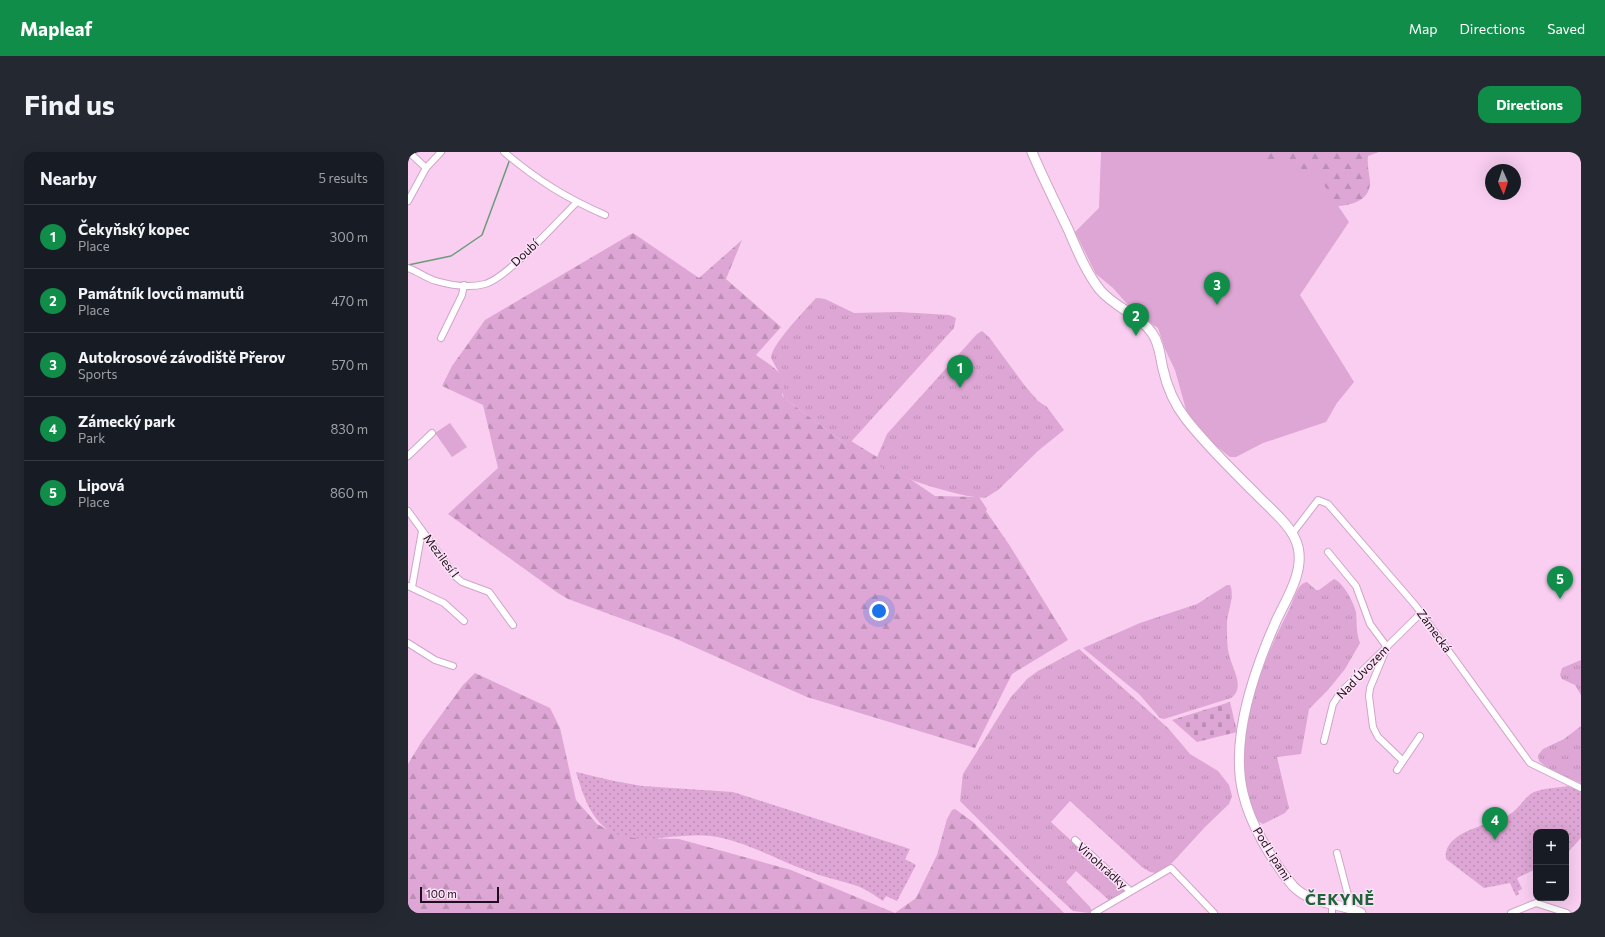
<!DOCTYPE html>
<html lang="en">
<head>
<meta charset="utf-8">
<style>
  :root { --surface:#171b24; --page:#242831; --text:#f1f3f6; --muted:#9ea1a6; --line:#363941; --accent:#0f8d49 }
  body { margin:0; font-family:Commissioner,sans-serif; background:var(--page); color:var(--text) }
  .controls { position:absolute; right:12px; bottom:12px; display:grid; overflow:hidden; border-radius:8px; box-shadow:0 4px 16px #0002 }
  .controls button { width:36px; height:36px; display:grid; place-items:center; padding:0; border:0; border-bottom:1px solid var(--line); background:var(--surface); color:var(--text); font:20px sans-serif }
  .compass { position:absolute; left:1077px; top:12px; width:36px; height:36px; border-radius:50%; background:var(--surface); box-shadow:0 4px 16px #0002; rotate:177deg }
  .scale { position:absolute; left:12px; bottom:10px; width:79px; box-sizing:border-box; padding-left:4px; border:2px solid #1e0f1c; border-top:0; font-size:11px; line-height:14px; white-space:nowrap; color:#1e0f1c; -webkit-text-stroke:3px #fce1f7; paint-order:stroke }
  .you { position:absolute; left:471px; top:459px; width:14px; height:14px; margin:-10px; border:3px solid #fff; border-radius:50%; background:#1a73e8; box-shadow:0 0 0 6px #1a73e833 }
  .badge { display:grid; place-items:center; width:26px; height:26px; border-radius:50%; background:var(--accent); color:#fff; font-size:13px; font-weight:700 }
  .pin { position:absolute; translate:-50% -33px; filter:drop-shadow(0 1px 2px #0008) }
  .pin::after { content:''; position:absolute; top:21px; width:14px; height:12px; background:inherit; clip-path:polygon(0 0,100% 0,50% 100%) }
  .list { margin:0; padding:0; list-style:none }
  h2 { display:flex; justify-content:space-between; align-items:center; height:52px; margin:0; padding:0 16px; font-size:17px }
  h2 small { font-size:13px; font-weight:400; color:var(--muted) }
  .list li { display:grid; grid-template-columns:26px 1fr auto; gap:12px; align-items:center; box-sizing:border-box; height:64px; padding:0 16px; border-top:1px solid var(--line) }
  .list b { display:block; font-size:15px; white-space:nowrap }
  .list p { margin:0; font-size:13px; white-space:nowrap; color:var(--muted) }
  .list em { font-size:13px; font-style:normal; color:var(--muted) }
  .map { position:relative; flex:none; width:1173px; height:761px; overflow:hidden; border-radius:12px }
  header { display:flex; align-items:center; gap:24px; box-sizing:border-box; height:56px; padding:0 20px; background:var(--accent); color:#fff }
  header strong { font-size:19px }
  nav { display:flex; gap:22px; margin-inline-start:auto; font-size:14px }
  .intro { display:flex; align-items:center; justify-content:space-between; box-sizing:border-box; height:96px; padding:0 24px }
  h1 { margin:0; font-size:28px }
  .button { padding:10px 18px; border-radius:12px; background:var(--accent); color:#fff; font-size:14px; font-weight:700 }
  main { display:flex; gap:24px; padding:0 24px }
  aside { flex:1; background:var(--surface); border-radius:12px; box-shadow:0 4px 16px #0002 }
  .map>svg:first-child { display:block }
  .grass { fill:url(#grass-tufts) }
  .forest { fill:url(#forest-firs) }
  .cemetery { fill:url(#cemetery-stones) }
  .park { fill:url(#park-dots) }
  .pitch { fill:#dda6d4 }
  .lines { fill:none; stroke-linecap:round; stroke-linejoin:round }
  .stream { stroke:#699c78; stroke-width:1.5 }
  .minor-casing { stroke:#cfa5c8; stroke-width:8 }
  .secondary-casing { stroke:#cfa5c8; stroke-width:11 }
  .minor { stroke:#fff; stroke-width:6 }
  .secondary { stroke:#fff; stroke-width:9 }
  .labels { text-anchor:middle; stroke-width:3; stroke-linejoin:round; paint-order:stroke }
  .street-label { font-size:12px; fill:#1e0f1c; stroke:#fce1f7 }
  .district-label { font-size:16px; font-weight:bold; letter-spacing:1px; fill:#1e6438; stroke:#fce1f7 }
</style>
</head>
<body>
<header>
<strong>Mapleaf</strong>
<nav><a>Map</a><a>Directions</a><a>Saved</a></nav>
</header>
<div class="intro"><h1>Find us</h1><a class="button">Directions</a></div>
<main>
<aside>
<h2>Nearby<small>5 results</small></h2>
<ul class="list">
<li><span class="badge">1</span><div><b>Čekyňský kopec</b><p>Place</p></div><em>300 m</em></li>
<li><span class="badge">2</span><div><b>Památník lovců mamutů</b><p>Place</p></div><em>470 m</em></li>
<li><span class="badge">3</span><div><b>Autokrosové závodiště Přerov</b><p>Sports</p></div><em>570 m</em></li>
<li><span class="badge">4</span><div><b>Zámecký park</b><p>Park</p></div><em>830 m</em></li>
<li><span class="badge">5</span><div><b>Lipová</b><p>Place</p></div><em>860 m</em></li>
</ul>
</aside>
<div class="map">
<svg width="1173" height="761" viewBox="0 0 1173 761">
  <defs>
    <pattern id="grass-tufts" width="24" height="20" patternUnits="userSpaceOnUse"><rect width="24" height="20" fill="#dda6d4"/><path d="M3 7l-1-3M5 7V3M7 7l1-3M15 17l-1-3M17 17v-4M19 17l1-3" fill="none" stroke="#bd8eb5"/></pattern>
    <pattern id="forest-firs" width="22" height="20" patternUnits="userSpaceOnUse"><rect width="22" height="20" fill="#dda6d4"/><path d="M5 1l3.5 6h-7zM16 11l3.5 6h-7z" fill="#bd8eb5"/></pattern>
    <pattern id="cemetery-stones" width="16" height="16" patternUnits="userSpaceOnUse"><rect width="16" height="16" fill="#dda6d4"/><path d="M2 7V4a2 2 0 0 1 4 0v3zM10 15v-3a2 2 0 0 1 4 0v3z" fill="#bd8eb5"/></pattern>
    <pattern id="park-dots" width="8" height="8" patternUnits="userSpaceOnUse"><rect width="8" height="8" fill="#dda6d4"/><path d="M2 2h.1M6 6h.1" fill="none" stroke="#bd8eb5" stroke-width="1.8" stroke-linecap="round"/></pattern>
  </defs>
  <rect width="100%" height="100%" fill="#f9cef1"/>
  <g class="grass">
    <path d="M408,146L417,147L446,161L491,160L541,163L548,166L546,176L441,292H438L376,246L374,240L376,230L363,206C363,193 398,157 408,146Z"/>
    <path d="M574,179L581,185L617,234L630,249L639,255L656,278L631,298L590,338L577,346C549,345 495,326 469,314L467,310L479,282L569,182Z"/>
    <path d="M926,427C935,430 946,451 948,460C949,471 948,481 952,491L937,517L920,538L901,557L893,602L869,605L881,656L877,661L855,672C844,667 842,655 840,644C826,581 852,515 880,460C885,451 889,431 899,430L908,438H911Z"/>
    <path d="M819,433H822C827,443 820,459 819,470C819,478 819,489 820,498C822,514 839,535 823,546L756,567L752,566L731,542L675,496L732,471L789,452Z"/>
    <polygon points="671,497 760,576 782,602 810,619 821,633 824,644 821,652 797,675 764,711 748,721 742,720 734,715 662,649 643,670 718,739 702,749 668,719 658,730 682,755 684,759 681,761 665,759 625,722 552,649 555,622 603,545 619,527 630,519"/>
    <polygon points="1173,508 1173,543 1167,533 1154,527 1152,523 1154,516"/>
    <path d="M1173,574V631C1158,625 1143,620 1131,609L1130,603L1135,597L1156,587Z"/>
  </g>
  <g class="forest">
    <path d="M830,0H971L960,4C959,13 961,20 962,29C963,52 936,55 919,54Z"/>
    <path d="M225,81L291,126L334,88L318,127L373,175L348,203C356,209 375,219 376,230C377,234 374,239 374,243L376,246L438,292L443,289L469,305L467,310L470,314L502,327L527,344L571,345L579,357L578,359L602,394L660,488L604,522L567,596L399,545L264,485L160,447L150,441L40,362L90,316L75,253L34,234L44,214L77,168Z"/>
    <polygon points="67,521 142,556 152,576 168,648 189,672 205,680 231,686 271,687 383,718 487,761 508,746 529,703 539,667 544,658 547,657 565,670 656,761 0,761 0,612 14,589 55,533"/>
  </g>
  <polygon class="cemetery" points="822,550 829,580 789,590 764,568"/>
  <g class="park">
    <path d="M168,620L206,629L234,634L325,640L502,697L497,707L508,713L489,749L478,744L475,749C466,743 457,736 446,733C431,728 415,725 400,719C369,708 335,688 303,684C273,680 231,694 204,680C182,668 175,642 168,620Z"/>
    <path d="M1160,634L1173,637V686L1158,702V680H1128V717L1109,726L1114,737L1110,739L1111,742L1108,744L1102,731L1076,736L1038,707C1034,680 1081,673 1099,664C1111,658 1115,646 1126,640C1136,636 1149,636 1160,634Z"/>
  </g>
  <g class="pitch">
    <polygon points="693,0 851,0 853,5 908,21 941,70 892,143 946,230 929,251 918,270 855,291 828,305 822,305 807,293 779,261 767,218 757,197 750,176 729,163 705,136 688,122 667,80 691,56"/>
    <polygon points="42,271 59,295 44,305 27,281"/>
  </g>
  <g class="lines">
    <polyline class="stream" points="0,113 43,104 74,83 102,7"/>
    <g class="minor-casing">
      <g id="minor">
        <polyline points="1,0 18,16"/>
        <path d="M96,0C129,28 158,46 197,63"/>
        <polyline points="0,49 18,16 33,0"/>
        <path d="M0,116C9,119 18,126 28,129C42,133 62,136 77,132C99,126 150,69 168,51"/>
        <polyline points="33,186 54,143 56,133"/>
        <polyline points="0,304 24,281"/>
        <polyline points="0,359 48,425 54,430 81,440 105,473"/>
        <polyline points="884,382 910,348 920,352 1008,454 1122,611 1173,636"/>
        <polyline points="920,400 948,434 962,472 979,495 962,536 961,544 965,575 970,585 995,609 1012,584"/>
        <polyline points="0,434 36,451 56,469"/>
        <polyline points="4,435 14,379"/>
        <polyline points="0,491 27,508 45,514"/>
        <polyline points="916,589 925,552 933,540 1013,461"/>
        <polyline points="989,618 995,609"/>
        <polyline points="667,688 722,739"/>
        <polyline points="929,701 940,743 941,757"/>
        <polyline points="686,761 763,716 806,761"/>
        <polyline points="924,761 924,753"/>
        <polyline points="1103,761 1128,751 1159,761"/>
      </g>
    </g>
    <g class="secondary-casing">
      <path id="secondary" d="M624,0C635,26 648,52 660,77C669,98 678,120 692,138C706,155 732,163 744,181C752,192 752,205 755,217C759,235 767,253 778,267C799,294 824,318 848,342C862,357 885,374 890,395C896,420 879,446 869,467C847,516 822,587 835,641C842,672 864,709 885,734C903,753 930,750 953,761"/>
    </g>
    <use href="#minor" class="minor"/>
    <use href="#secondary" class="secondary"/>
  </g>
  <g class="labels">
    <g class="street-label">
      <text transform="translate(117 101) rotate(-43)" y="4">Doubí</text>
      <text transform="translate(33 404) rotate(53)" y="4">Mezilesí I</text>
      <text transform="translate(1026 479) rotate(54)" y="4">Zámecká</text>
      <text transform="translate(955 520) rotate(-46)" y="4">Nad Úvozem</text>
      <text transform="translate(864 702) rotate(58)" y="4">Pod Lipami</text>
      <text transform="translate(694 714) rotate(42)" y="4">Vinohrádky</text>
    </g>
    <g class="district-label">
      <text x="932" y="753">ČEKYNĚ</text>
    </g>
  </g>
</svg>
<div class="controls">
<button>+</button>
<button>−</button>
</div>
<svg class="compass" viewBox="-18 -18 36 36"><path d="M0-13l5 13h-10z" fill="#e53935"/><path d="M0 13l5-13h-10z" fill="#9ea1a6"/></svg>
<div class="scale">100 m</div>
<div class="you"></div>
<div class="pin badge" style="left:552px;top:236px">1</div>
<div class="pin badge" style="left:728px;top:184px">2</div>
<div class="pin badge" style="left:809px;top:153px">3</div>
<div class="pin badge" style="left:1087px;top:688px">4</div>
<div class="pin badge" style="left:1152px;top:447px">5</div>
</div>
</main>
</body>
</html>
